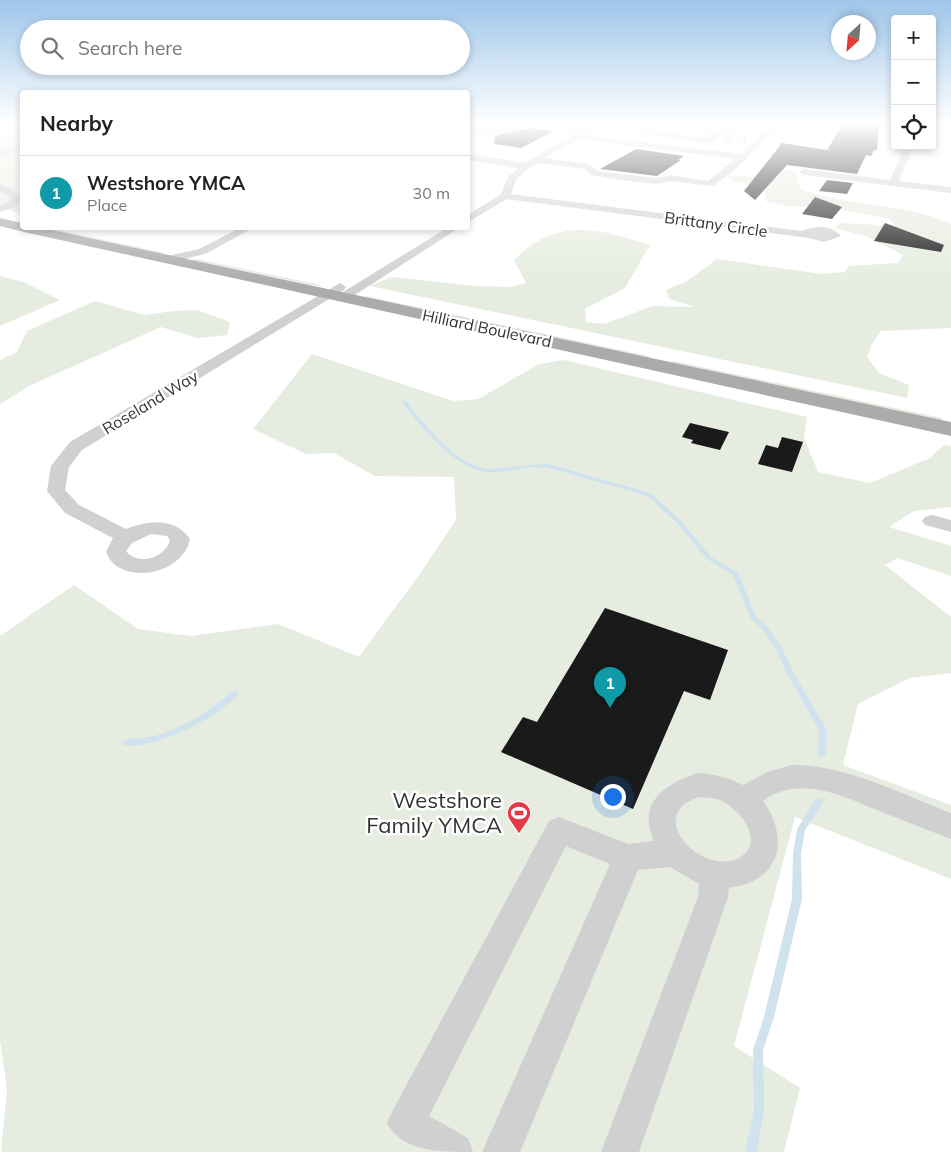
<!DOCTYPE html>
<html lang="en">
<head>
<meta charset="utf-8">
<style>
  :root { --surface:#fff; --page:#f6f6f6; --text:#222; --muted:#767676; --line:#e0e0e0; --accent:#111827 }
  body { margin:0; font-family:Mulish,sans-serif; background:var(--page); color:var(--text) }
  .controls { position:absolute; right:15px; top:15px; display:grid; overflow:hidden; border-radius:5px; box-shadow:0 2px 8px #0003 }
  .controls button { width:45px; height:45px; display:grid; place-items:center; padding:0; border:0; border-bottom:1px solid var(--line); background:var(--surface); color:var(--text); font:25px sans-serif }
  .compass { position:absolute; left:831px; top:15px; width:45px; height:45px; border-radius:50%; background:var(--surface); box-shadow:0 2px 8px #0003; rotate:206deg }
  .you { position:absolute; left:612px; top:796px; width:18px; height:18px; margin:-12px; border:4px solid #fff; border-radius:50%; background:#1a73e8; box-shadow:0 0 0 8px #1a73e833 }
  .badge { display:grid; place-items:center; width:32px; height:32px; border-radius:50%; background:var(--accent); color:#fff; font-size:16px; font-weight:700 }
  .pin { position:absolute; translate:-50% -41px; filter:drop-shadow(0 1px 2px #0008) }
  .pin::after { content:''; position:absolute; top:26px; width:18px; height:15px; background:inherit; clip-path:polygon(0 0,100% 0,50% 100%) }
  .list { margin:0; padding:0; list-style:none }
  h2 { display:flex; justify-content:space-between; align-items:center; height:65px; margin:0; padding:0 20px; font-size:21px }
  h2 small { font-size:16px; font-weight:400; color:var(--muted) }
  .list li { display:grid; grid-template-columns:32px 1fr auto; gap:15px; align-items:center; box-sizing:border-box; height:75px; padding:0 20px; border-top:1px solid var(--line) }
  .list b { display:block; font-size:19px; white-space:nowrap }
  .list p { margin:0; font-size:16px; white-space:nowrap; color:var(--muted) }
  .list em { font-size:16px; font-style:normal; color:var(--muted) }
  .icon { flex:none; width:28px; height:28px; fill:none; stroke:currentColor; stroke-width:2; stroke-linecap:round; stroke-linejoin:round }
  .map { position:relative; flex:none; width:951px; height:1152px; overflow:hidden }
  .search { position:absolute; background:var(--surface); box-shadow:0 2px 8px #0003; left:20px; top:20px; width:450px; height:55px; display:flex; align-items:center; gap:12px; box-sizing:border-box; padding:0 18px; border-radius:28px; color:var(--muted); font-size:19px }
  .panel { position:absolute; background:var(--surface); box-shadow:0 2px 8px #0003; left:20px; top:90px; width:450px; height:140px; border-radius:5px }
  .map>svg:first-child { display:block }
  .green { fill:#e6ecdf }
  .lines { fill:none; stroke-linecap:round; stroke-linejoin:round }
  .stream { fill:#cfe2ee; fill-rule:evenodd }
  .building { fill:#1a1a1a }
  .minor-tunnel { stroke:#d6d6d6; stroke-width:9; stroke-dasharray:9 4.5; stroke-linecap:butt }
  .minor { fill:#d0d0d0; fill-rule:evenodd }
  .major { fill:#ababab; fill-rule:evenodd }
  .labels { text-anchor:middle; stroke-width:5; stroke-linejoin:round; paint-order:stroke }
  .far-street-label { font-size:16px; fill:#333; stroke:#fff }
  .near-poi-label { font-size:22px; fill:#333; stroke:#fff; text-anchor:end }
</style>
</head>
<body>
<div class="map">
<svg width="951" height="1152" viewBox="0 0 951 1152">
  <rect width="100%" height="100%" fill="#fff"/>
  <g class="green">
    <polygon points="22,131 22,214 0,208 0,137"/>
    <path d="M788,170L798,172L797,182L801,189C849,208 904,202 951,224V328L881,331L872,344L867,357L879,373L909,385L907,398L370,286L392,277L475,286L509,287L526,283L514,260C557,217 598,228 650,245L625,288L585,309L586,322L605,324L652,306L695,307L669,299L666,290L687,281L717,259L821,274L845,272L849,266L898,263L903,255L866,236L834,228L842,223L896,226L890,219L821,206H786L765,201L766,193L755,186L732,181L728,176L778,177L780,172Z"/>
    <polygon points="36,228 50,228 165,253 159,254"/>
    <polygon points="197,259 320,285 321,287 191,260"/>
    <polygon points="0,276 23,282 60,300 0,326"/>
    <polygon points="366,296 649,356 650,358 363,298"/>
    <polygon points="95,301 144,315 174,311 197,310 230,322 227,335 197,338 161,327 31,385 0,404 0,360 17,352 27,331"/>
    <polygon points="312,354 453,401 478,399 539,364 564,360 807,417 804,438 818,472 870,483 930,458 944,445 951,446 951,507 914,511 889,527 951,546 951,576 898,558 885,565 951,617 951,673 910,678 858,704 843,765 951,805 951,879 795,817 734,1046 800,1088 784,1152 1,1152 7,1090 0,1041 0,636 74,585 138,629 191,636 278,624 359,657 419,575 456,520 454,477 375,476 334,453 306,454 253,429"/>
    <polygon points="674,361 942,418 942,423 670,362"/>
  </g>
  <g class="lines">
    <g class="stream">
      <path d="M402,401H406C425,425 456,466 489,469L531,465L548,464L640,490L654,496L682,522L711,557L738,573L756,617L766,625L782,648L793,672L827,730L826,754L825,756L822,757L819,756L818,754L819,730L786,672L777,651L762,629L750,618L733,575L707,559L678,524L650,498L636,492C616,487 596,481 577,476C567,473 557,469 547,468C528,465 509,473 490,472C456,471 420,426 402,402Z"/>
      <path d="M234,691L237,692L238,694C221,717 152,751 123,745L122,743L123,741C133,738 144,738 154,736C183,728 209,712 231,692Z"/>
      <polygon points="819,798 822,799 823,802 805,830 801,854 802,899 774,1017 763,1050 764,1110 757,1152 745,1152 754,1110 753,1050 764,1017 792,899 793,854 797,829 816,799"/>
    </g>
  </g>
  <g class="building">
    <polygon points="843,124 879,124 877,150 874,150 871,156 866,155 857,174 787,165 755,200 744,191 782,143 827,150"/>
    <polygon points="530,128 554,131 521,148 494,144 495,136"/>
    <polygon points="636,149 684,156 678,160 681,160 657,176 600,169"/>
    <polygon points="827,180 853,183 847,194 819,191"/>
    <polygon points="815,197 842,207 832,219 802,214"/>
    <polygon points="885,223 944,245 941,252 874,241"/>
    <polygon points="690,423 729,432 720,450 691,443 693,440 682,437"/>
    <polygon points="782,437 803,442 792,472 758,464 766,445 778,448"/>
    <polygon points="605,608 728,650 710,700 684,691 633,809 501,752 523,717 537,722"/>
  </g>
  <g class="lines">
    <g class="minor-tunnel">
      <polyline points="627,125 647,127"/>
      <polyline points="724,136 746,139"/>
    </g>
    <g class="minor">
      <path d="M471,124H480L476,129C492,131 505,128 520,125C540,121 564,126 584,128L589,127L593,129L585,135L741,154L771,124H780L738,167L713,186L671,181L657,184L620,180L592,175L585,169L537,163L517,178L511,194L802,231C815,226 830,224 841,236L824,242L809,238L507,199L468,222V215L501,194L508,177L518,168L468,160V154L524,163L577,132L530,126L501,134L468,132ZM578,139L736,159L708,181L671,175L657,178L620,174L598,171L588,164L544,158Z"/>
      <polygon points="620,124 631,124 631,125 627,127"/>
      <polygon points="655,124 665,124 656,131 702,137 708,137 714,132 669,124 692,124 724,131 713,142 702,143 645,134 645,130"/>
      <polygon points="22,143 22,149 0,156 0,150"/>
      <polygon points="905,146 913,146 899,181 951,187 951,193 804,175 799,172 804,169 890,180"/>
      <polygon points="0,184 12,189 20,197 17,206 0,212 0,205 8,202 10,197 0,191"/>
      <polygon points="240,228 253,228 207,253 171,263 165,259 167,256 199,249"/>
      <polygon points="447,228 459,228 347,300 342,301 335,297"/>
      <path d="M340,283L346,287L344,290L82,450L69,467L65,490L79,505L126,529C148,520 175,517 190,539C184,569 140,583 115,565C111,562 108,556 106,552L113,538L65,513L47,491L51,466L70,442ZM151,534L167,536L170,540C166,557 139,567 126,551L132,543Z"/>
      <polygon points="932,515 951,520 951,532 925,525 922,521 925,517"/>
      <path d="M792,765C847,765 901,794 951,813V839C927,830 903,820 879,811C843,796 799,774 763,801C782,826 786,863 755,880C747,885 738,886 729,888L728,897L639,1152H601L698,897L699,884L670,867L638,870L520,1152H482L610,864L566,846L429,1116L468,1138L473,1152C440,1152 402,1152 387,1123L393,1110L549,821L559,817L628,844L654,841C641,812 653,793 680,780C686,778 692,774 698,773C713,773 730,779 743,785L767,772ZM699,797C707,797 715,798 722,801C740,810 764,839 742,856C714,877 657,834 682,806C686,802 694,799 699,797Z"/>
    </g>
    <polygon class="major" points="0,218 22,223 22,228 42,228 951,422 951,436 24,232 0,226"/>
  </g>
  <linearGradient id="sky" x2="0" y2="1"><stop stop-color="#9ec6ea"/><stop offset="0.43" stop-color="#fff"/><stop offset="1" stop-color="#fff" stop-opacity="0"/></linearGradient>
  <rect width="951" height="286" fill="url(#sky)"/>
  <defs>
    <g id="stadium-pin" transform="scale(1.25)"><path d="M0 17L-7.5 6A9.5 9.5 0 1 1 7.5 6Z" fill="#e63946" stroke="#fff"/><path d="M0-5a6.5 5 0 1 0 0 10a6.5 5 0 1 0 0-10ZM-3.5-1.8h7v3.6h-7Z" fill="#fff"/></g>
  </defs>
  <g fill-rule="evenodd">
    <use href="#stadium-pin" x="519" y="813"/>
  </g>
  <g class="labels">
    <g class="far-street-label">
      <text transform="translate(716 224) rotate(8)" y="6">Brittany Circle</text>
      <text transform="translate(487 328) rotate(12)" y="6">Hilliard Boulevard</text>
      <text transform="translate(150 402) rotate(-31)" y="6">Roseland Way</text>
    </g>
    <g class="near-poi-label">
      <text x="502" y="808">Westshore<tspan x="502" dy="25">Family YMCA</tspan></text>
    </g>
  </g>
</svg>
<div class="controls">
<button>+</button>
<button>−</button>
<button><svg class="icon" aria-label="locate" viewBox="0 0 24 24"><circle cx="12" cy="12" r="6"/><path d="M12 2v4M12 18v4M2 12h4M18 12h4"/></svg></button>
</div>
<svg class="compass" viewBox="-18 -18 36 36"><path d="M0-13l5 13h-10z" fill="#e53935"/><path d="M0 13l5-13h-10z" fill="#767676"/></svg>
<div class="you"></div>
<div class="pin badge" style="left:610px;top:708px;background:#0f9aa8">1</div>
<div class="search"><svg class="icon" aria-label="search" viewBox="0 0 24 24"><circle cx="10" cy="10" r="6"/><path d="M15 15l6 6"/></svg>Search here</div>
<section class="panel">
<h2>Nearby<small></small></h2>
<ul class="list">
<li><span class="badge" style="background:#0f9aa8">1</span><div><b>Westshore YMCA</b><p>Place</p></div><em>30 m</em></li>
</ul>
</section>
</div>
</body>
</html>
